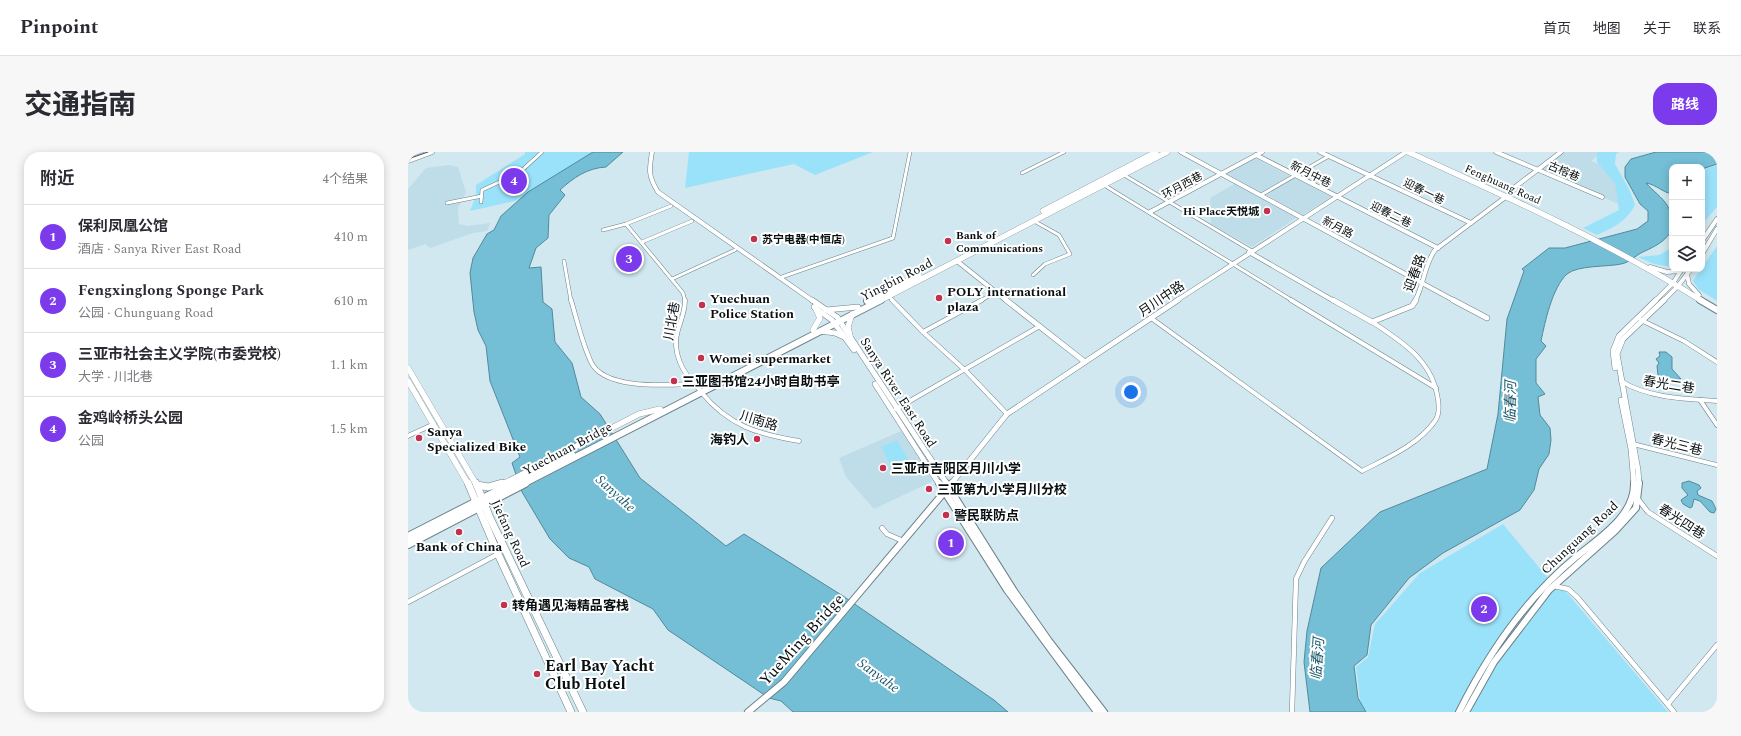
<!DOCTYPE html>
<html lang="zh">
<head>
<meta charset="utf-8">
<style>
  :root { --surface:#fff; --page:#f7f7f7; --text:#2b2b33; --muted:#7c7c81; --line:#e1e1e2; --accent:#7c3aed }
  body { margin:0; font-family:Spectral,"Noto Sans SC",serif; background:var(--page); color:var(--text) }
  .controls { position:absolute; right:12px; top:12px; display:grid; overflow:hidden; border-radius:8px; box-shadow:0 2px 10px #0003 }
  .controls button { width:36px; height:36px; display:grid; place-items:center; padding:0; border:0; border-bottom:1px solid var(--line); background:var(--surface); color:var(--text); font:20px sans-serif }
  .you { position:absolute; left:723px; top:240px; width:14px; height:14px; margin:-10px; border:3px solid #fff; border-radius:50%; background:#1a73e8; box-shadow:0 0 0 6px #1a73e833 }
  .badge { display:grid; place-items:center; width:26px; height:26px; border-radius:50%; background:var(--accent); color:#fff; font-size:13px; font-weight:700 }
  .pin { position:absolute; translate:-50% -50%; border:2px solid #fff; box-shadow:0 1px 4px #0006 }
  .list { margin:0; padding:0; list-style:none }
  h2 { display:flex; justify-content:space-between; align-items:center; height:52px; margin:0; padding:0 16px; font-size:17px }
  h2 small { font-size:13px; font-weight:400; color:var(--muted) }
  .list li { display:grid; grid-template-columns:26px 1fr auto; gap:12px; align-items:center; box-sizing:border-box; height:64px; padding:0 16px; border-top:1px solid var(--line) }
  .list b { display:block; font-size:15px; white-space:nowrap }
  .list p { margin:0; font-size:13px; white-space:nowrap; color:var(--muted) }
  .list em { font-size:13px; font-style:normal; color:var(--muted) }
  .icon { flex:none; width:22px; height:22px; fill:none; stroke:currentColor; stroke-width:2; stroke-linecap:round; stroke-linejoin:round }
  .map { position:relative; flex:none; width:1309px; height:560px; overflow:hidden; border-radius:16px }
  header { display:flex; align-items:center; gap:24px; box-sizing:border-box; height:56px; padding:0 20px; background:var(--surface); border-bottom:1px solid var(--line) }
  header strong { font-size:19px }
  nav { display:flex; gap:22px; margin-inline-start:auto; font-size:14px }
  .intro { display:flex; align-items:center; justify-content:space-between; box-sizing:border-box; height:96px; padding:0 24px }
  h1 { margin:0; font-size:28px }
  .button { padding:10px 18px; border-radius:16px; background:var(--accent); color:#fff; font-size:14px; font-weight:700 }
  main { display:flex; gap:24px; padding:0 24px }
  aside { flex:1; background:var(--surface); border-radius:16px; box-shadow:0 2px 10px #0003 }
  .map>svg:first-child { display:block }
  .built { fill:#bedde8 }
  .green { fill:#9ae2fa }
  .water { fill:#74bed6; stroke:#538a9b }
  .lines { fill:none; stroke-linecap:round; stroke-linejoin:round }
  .street-far2-casing { stroke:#6d8188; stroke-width:4 }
  .street-far1-casing { stroke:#6d8188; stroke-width:5 }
  .street-casing { stroke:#6d8188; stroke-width:5.5 }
  .secondary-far2-casing { stroke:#6d8188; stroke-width:5 }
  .secondary-far1-casing { stroke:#6d8188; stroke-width:6 }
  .secondary-casing { stroke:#6d8188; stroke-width:8 }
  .primary-far2-casing { stroke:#6d8188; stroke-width:5.5 }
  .primary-far1-casing { stroke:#6d8188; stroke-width:6 }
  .primary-casing { stroke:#6d8188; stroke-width:8 }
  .highway-far2-casing { stroke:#6d8188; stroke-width:6 }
  .highway-far1-casing { stroke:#6d8188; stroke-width:8 }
  .highway-casing { stroke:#6d8188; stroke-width:10 }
  .street-far2 { stroke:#fff; stroke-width:3 }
  .street-far1 { stroke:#fff; stroke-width:4 }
  .street { stroke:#fff; stroke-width:4.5 }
  .secondary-far2 { stroke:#fff; stroke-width:4 }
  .secondary-far1 { stroke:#fff; stroke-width:5 }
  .secondary { stroke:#fff; stroke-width:6 }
  .primary-far2 { stroke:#fff; stroke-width:4.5 }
  .primary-far1 { stroke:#fff; stroke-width:5.5 }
  .primary { stroke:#fff; stroke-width:7 }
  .highway-far2 { stroke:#fff; stroke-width:5.5 }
  .highway-far1 { stroke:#fff; stroke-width:6 }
  .highway { stroke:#fff; stroke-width:8 }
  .tram { stroke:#435054; stroke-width:1 }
  .poi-dot { fill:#c2314d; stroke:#fff; stroke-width:1.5 }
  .labels { text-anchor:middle; stroke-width:4; stroke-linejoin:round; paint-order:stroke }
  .far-street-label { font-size:11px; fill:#070f11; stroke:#fff }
  .far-poi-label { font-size:11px; font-weight:bold; fill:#070f11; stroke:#fff; text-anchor:start }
  .street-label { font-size:13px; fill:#070f11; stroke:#fff }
  .poi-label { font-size:13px; font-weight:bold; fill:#070f11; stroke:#fff; text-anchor:start }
  .water-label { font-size:14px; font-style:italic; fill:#1b586a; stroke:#fff }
  .near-street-label { font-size:16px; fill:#070f11; stroke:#fff }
  .near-poi-label { font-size:16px; font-weight:bold; fill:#070f11; stroke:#fff; text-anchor:start }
</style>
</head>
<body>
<header>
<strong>Pinpoint</strong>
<nav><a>首页</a><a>地图</a><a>关于</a><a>联系</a></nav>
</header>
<div class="intro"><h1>交通指南</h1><a class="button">路线</a></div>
<main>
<aside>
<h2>附近<small>4个结果</small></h2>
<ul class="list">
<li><span class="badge">1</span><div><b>保利凤凰公馆</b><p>酒店 · Sanya River East Road</p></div><em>410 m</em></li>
<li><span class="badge">2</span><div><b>Fengxinglong Sponge Park</b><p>公园 · Chunguang Road</p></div><em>610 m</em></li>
<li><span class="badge">3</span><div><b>三亚市社会主义学院(市委党校)</b><p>大学 · 川北巷</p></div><em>1.1 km</em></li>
<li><span class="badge">4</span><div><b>金鸡岭桥头公园</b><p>公园</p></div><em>1.5 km</em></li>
</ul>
</aside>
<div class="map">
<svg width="1309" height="560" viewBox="0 0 1309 560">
  <rect width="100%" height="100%" fill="#d1e8f0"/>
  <g class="built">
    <polygon points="1154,0 1194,0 1183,9 1201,16 1215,35 1213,53 1130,18"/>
    <polygon points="847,6 882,24 853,41 818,21"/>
    <polygon points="41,13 50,15 58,40 50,56 51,72 60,74 82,71 79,79 65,81 22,96 17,92 0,98 0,37 18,16"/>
    <polygon points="886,25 924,45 894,63 857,42"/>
    <polygon points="828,31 891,64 844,95 803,72 802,46"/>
    <polygon points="493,279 525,329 466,357 438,325 431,306"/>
  </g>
  <g class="green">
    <polygon points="117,0 196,0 180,4 107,49 62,59 68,44 68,33 117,2"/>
    <polygon points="281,0 465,0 407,23 386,12 277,36"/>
    <path d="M1189,0H1211L1208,2L1207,12L1222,39L1227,53C1219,69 1205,76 1189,83L1175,76L1211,58L1207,31L1189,10Z"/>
    <polygon points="1309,13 1309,55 1294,72 1294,18"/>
    <polygon points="1309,94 1309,149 1290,137 1285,129"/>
    <polygon points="1264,96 1264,115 1246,112 1230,105 1251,103"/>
    <polygon points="489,288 506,317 489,325 473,295"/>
    <polygon points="1095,372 1139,425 1160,442 1260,560 958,560 952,548 948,515 960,505 967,472 1012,421"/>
  </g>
  <g class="water">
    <path d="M185,0H215L198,15C179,16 165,26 152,38L157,43L141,63L140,86L128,96L121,116L133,115L135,150L144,157L147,190L164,211L173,245L192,262L232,326L318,394L336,382L435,444L586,548L600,560H385L373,549L361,546L260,478L245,457L187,427L181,415L161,406L142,387L114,340L104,311L112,305L82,229L78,194L70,178L66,160L62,121L65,106L79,82L86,78L93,64L120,40Z"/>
    <path d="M1248,0H1309V12L1294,17V15H1264V42C1254,40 1249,33 1238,31C1245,39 1254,45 1259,53C1274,78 1257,90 1237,99C1229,102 1221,111 1213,112C1199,115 1170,113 1159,122C1144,136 1137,170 1133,189L1138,194L1128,207V231L1137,242L1130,245L1132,263L1142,276L1143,288L1141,302L1131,317L1126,338L1112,358L1035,401L1001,426L963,473L959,503L946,514L950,546L958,560H902L896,510L899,479L913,416L972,360L1079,317L1090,262L1099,167L1116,119L1114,117L1141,96H1157L1229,77L1240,69V59L1232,52L1217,25V15L1223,7Z"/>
    <polygon points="1251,200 1258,200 1264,205 1264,217 1273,227 1260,228 1250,223 1249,214 1251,211 1248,207 1252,204"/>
    <polygon points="1281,329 1291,333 1293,336 1289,339 1290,343 1304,349 1308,357 1306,361 1302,360 1292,349 1286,347 1284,355 1282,356 1275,352 1273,348 1280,343 1274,336 1274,331"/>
  </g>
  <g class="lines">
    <g class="street-far2-casing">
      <g id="street-far2">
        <polyline points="614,21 656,0"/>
        <polyline points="716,23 844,99"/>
        <polyline points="696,33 885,149"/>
        <polyline points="853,43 921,4"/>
        <polyline points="73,50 74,38 111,21 134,0"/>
        <polyline points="39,51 74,44"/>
        <polyline points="218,72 275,141 277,149"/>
        <polyline points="195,78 218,72 263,54"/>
        <polyline points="234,90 284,69"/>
        <polyline points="156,109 163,149"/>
        <polyline points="625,123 637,112 662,102 651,83 626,69"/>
        <polyline points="371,126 485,86 502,0"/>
        <polyline points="264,127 327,98"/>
        <polyline points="481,144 485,149"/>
        <polyline points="572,149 588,140"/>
      </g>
    </g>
    <g class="street-far1-casing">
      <g id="street-far1">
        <path d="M163,148C169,168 174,191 183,210C196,238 258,233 284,232"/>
        <path d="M277,148C277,159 273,168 270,178C263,200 275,222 291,237"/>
        <polyline points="484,148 515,180 574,148"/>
        <polyline points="883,148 1028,236"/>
        <path d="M743,166L954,319C979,306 1010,293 1027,269C1032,262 1031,251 1029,242C1022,207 993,189 964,170"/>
        <polyline points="1233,168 1276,189 1309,210"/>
        <polyline points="515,180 559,220 599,262"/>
        <path d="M1213,229C1240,246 1278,247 1309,249"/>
        <path d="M293,240C321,274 349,282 391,289"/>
        <polyline points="1292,248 1309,273"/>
        <polyline points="488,257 632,174"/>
        <polyline points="0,284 26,272"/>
        <polyline points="1225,292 1309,313"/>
      </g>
    </g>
    <g class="street-casing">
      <g id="street">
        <polyline points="1230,347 1240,360 1309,404"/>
        <polyline points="474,376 479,382 495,389"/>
        <polyline points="1146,434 1160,437 1169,445 1266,560"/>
        <polyline points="0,450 90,402"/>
        <polyline points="1260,552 1309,493"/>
        <polyline points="884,560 888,427 896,410 924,366"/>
      </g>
    </g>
    <g class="secondary-far2-casing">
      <g id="secondary-far2">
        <path d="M244,0C241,18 240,24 250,40L405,149"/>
        <polyline points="773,0 1047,149"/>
        <polyline points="912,0 1063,71"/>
        <polyline points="1088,0 1194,45"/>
        <polyline points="848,3 1030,96"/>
        <polyline points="1103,42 1107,35 1153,0"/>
        <polyline points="742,60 854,0"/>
        <polyline points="1294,89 1309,67"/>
        <polyline points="841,100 926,149"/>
        <polyline points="1294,102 1309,77"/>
        <polyline points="549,109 599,149"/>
        <polyline points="1242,115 1259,120 1273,119"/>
        <polyline points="1279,122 1281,132 1291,143"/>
        <polyline points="768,149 998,0"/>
        <path d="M1007,149C1016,133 1016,113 1027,98L1099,44"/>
        <polyline points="1247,149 1265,131 1274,117"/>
        <polyline points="1255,149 1270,134 1283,117"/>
      </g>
    </g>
    <g class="secondary-far1-casing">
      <g id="secondary-far1">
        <polyline points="404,148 429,165 539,332"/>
        <polyline points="598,148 677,210"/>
        <polyline points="925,148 964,170 1004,154 1008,148"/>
        <polyline points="1045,148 1079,166"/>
        <polyline points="406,155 424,168 446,198"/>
        <polyline points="418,158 450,155"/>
        <polyline points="412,179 427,181 436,185"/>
        <polyline points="1207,216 1205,199 1211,184 1248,148"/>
        <polyline points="467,232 531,332"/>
        <polyline points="1213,248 1223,297 1226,332"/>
        <polyline points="543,332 599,262 770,148"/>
        <polyline points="1231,332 1230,318 1209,202 1215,187 1256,148"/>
      </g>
    </g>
    <g class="secondary-casing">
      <g id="secondary">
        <polyline points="531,331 599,438 689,560"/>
        <polyline points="538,331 606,439 641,489 696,560"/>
        <polyline points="340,560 376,530 544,331"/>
        <path d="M1051,560C1080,502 1118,446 1168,405C1191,386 1227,364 1226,331"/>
        <polyline points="1058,560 1086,510 1141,438 1207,379 1228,356 1231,331"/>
      </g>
    </g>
    <g class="primary-far2-casing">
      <polyline id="primary-far2" points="0,9 24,0"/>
    </g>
    <g class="primary-far1-casing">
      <g id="primary-far1">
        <polyline points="405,178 412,166 407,155"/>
        <polyline points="442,184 440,175 444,162"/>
        <polyline points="0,216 68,332"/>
        <polyline points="0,229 60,332"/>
        <polyline points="90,332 99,330 231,262 252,257"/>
      </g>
    </g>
    <g class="primary-casing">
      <g id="primary">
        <polyline points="60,331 90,402 163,560"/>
        <polyline points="68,331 82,366 175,560"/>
        <polyline points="69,333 80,335 94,331"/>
      </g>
    </g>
    <g class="highway-far2-casing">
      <g id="highway-far2">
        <path d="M1000,0C1100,45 1200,90 1294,149"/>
        <polyline points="635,59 748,0"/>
        <polyline points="460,149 511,123"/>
        <polyline points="471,149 759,0"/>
      </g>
    </g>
    <g class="highway-far1-casing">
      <g id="highway-far1">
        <polyline points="1292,148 1309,158"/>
        <polyline points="459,149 462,148"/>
        <polyline points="104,332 164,302"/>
        <polyline points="115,332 473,148"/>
      </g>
    </g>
    <g class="highway-casing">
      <g id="highway">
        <polyline points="0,385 106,331"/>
        <polyline points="0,392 117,331"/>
      </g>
    </g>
    <use href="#street-far2" class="street-far2"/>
    <use href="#street-far1" class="street-far1"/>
    <use href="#street" class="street"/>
    <use href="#secondary-far2" class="secondary-far2"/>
    <use href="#secondary-far1" class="secondary-far1"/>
    <use href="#secondary" class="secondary"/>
    <use href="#primary-far2" class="primary-far2"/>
    <use href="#primary-far1" class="primary-far1"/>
    <use href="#primary" class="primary"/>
    <use href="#highway-far2" class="highway-far2"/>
    <use href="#highway-far1" class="highway-far1"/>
    <use href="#highway" class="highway"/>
    <polyline class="tram" points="0,7 20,0"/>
  </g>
  <g class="poi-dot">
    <circle cx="859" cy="59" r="4"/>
    <circle cx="346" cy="87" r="4"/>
    <circle cx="540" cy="89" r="4"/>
    <circle cx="531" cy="146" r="4"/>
    <circle cx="294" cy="153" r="4"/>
    <circle cx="293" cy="206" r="4"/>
    <circle cx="266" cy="229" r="4"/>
    <circle cx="11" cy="286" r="4"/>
    <circle cx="349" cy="287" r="4"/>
    <circle cx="475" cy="316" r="4"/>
    <circle cx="521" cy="337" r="4"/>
    <circle cx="538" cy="363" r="4"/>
    <circle cx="51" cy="380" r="4"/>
    <circle cx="96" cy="453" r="4"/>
    <circle cx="129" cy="522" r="4"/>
  </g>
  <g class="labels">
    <g class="far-street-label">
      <text transform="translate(1156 19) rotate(23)" y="4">古榕巷</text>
      <text transform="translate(903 22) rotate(27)" y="4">新月中巷</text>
      <text transform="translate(1095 32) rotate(24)" y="4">Fenghuang Road</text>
      <text transform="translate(774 33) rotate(-28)" y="4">环月西巷</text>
      <text transform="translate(1016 39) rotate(26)" y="4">迎春一巷</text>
      <text transform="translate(983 62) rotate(26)" y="4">迎春二巷</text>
      <text transform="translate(930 75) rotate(28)" y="4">新月路</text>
    </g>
    <g class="far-poi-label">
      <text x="851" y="63" text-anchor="end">Hi Place天悦城</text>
      <text x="548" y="87">Bank of<tspan x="548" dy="13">Communications</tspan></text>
      <text x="354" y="91">苏宁电器(中恒店)</text>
    </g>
    <g class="street-label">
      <text transform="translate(1006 121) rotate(-70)" y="5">迎春路</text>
      <text transform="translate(488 127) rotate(-27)" y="5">Yingbin Road</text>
      <text transform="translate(753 146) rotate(-34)" y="5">月川中路</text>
      <text transform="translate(263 169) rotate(-80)" y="5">川北巷</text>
      <text transform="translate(1261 232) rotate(9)" y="5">春光二巷</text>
      <text transform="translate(491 240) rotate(57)" y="5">Sanya River East Road</text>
      <text transform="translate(351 268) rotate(17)" y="5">川南路</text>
      <text transform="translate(1269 292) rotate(14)" y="5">春光三巷</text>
      <text transform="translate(159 296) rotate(-28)" y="5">Yuechuan Bridge</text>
      <text transform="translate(1274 369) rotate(33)" y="5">春光四巷</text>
      <text transform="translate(103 381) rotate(65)" y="5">Jiefang Road</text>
      <text transform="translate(1171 385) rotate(-43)" y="5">Chunguang Road</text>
    </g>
    <g class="poi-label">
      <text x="539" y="144">POLY international<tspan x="539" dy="15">plaza</tspan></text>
      <text x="302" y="151">Yuechuan<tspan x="302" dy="15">Police Station</tspan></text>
      <text x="301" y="211">Womei supermarket</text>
      <text x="274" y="234">三亚图书馆24小时自助书亭</text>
      <text x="19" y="284">Sanya<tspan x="19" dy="15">Specialized Bike</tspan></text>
      <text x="341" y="292" text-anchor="end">海钓人</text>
      <text x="483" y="321">三亚市吉阳区月川小学</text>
      <text x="529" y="342">三亚第九小学月川分校</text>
      <text x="546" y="368">警民联防点</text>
      <text x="51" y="399" text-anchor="middle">Bank of China</text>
      <text x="104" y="458">转角遇见海精品客栈</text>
    </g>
    <g class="water-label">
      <text transform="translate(1102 250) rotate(-89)" y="5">临春河</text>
      <text transform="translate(208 341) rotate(42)" y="5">Sanyahe</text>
      <text transform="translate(909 507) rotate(-86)" y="5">临春河</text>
      <text transform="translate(471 523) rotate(36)" y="5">Sanyahe</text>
    </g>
    <g class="near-street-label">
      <text transform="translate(393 487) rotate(-48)" y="6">YueMing Bridge</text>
    </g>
    <g class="near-poi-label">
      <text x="137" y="519">Earl Bay Yacht<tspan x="137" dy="18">Club Hotel</tspan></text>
    </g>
  </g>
</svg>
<div class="controls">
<button>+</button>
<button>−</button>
<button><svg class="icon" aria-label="layers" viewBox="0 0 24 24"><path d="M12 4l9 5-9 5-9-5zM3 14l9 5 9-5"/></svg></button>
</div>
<div class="you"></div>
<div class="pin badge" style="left:543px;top:391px">1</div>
<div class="pin badge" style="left:1076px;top:457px">2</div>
<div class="pin badge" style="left:221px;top:107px">3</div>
<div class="pin badge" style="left:106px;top:29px">4</div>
</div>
</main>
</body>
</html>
